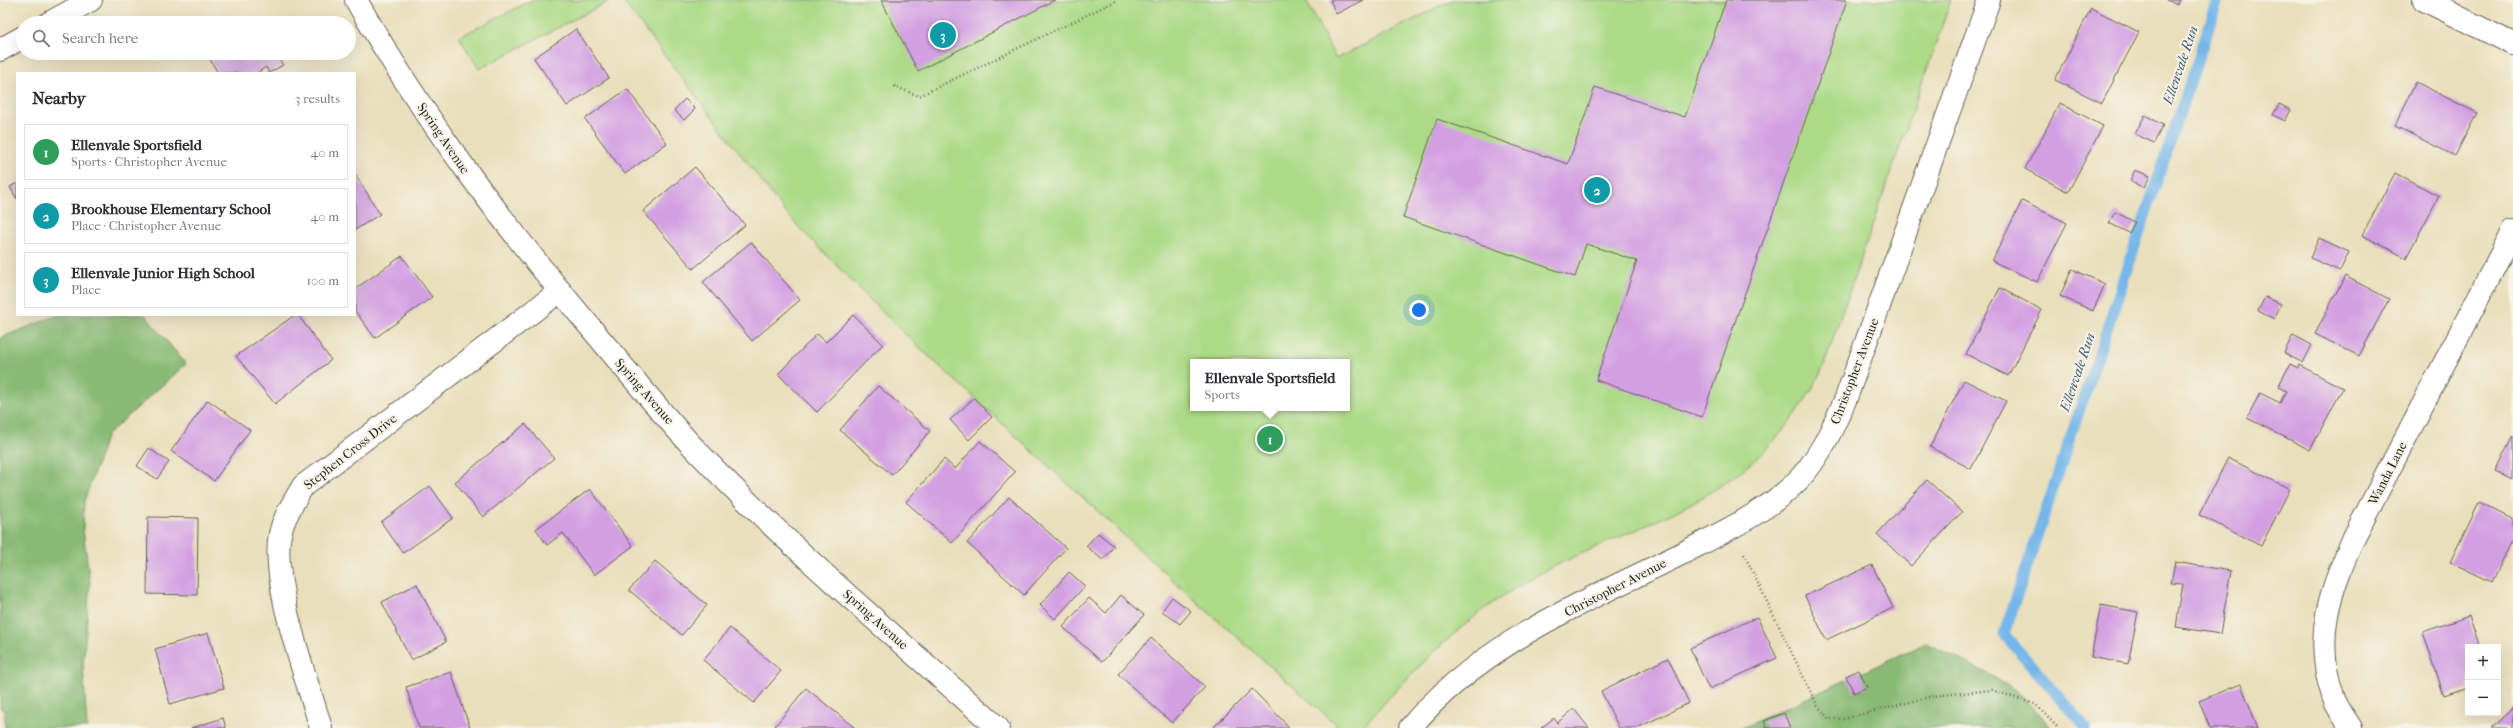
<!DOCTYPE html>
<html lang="en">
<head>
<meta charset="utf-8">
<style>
  :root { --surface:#fff; --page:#f7f7f7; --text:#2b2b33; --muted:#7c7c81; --line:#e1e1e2; --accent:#b5179e }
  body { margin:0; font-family:"IM FELL French Canon",serif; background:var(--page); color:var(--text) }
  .controls { position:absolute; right:12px; bottom:12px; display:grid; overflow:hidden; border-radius:0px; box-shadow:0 4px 16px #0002 }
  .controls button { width:36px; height:36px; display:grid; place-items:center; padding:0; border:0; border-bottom:1px solid var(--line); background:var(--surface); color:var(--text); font:20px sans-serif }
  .you { position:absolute; left:1419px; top:310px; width:14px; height:14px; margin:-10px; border:3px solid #fff; border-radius:50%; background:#1a73e8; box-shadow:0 0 0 6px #1a73e833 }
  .badge { display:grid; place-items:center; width:26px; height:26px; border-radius:50%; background:var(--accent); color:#fff; font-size:13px; font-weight:700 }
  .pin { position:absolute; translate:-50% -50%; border:2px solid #fff; box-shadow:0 1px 4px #0006 }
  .popup { position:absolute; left:1190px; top:359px; width:160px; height:52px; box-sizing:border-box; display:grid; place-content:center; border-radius:0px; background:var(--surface); filter:drop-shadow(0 1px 3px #0005); font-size:13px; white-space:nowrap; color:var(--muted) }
  .popup b { font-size:15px; color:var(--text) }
  .popup::after { content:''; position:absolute; left:50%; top:100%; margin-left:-8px; border:8px solid transparent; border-top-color:var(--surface) }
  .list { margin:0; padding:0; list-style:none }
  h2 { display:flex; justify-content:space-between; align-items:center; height:52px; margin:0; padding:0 16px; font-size:17px }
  h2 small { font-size:13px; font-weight:400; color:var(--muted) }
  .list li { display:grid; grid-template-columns:26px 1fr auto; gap:12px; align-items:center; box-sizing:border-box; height:56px; margin:0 8px 8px; padding:0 8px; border:1px solid var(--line); border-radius:0px }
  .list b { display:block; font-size:15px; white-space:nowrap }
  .list p { margin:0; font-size:13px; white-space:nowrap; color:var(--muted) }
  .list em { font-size:13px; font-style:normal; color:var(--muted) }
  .icon { flex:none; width:22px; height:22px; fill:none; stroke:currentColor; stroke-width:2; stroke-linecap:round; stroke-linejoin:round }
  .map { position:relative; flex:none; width:2513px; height:728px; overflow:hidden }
  .search { position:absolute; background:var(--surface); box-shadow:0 4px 16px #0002; left:16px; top:16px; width:340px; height:44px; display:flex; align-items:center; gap:10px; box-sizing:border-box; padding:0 14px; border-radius:22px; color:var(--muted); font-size:15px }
  .panel { position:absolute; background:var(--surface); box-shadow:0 4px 16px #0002; left:16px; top:72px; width:340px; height:244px; border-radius:0px }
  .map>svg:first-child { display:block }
  .green { fill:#acda87; stroke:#647b52; fill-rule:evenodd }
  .forest { fill:#89ba74; stroke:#526b48 }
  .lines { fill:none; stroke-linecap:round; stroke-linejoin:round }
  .stream { stroke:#75b6ea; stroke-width:11 }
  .building { fill:#d29fe2 }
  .minor-casing { stroke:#646054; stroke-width:24 }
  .path { stroke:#646054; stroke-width:2.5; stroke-dasharray:1 3; stroke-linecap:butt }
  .minor { stroke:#fff; stroke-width:22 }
  .labels { text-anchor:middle; stroke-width:4; stroke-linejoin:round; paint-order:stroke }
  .street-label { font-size:13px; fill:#1c1c1c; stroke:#f7f3e8 }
  .water-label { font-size:14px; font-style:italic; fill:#405a6e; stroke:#f7f3e8 }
</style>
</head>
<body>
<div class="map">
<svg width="2513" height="728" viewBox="0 0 2513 728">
  <rect width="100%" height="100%" fill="#f7f3e8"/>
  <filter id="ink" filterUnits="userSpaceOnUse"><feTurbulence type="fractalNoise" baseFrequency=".025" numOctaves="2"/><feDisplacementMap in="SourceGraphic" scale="8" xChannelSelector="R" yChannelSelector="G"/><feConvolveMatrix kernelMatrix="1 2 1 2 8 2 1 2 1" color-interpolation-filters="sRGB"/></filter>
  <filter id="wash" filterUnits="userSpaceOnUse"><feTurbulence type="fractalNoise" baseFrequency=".012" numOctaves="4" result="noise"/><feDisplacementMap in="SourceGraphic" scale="16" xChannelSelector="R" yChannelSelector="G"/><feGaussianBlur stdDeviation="0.9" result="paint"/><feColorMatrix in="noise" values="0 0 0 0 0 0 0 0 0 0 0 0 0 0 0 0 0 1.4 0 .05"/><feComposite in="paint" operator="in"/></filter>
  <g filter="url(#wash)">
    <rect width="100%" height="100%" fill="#e9dfbb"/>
    <g class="green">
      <polygon points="532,0 611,0 479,69 459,37"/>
      <path d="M622,0H1306L1336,59L1452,0H1951L1822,370C1776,463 1708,500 1615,539C1581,554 1546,568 1515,588C1455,626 1409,676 1361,728H1340L1189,595L896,326L789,217ZM1193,362H1347V408H1193Z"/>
    </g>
    <g class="forest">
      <polygon points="58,315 145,315 186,364 107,435 84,502 83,529 90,583 83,665 87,728 5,728 5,711 0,708 0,338"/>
      <path d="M1926,643C1970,665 2022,684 2050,728H1742Z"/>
    </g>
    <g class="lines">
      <polyline class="stream" points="2086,728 2004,634 2218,0"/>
    </g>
    <g id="blocks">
      <g class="building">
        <polygon points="881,0 1055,0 918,71"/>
        <polygon points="1330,0 1363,0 1336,14"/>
        <polygon points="1726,0 1847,0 1702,417 1596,380 1637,261 1586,244 1575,277 1403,217 1437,119 1568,164 1595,87 1685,117"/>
        <polygon points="2167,0 2180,0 2177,5"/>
        <polygon points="2091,8 2139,32 2102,103 2055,80"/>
        <polygon points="576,29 609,78 567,106 534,58"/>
        <polygon points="206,53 285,53 287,56 280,61 283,65 269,73 266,67 257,73 218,73"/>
        <polygon points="2416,82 2477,113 2455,156 2395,126"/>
        <polygon points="627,89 667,143 625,174 585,119"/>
        <polygon points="685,99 695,109 684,120 674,110"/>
        <polygon points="2060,103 2103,126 2068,192 2025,169"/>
        <polygon points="2279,104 2291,110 2285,121 2273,115"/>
        <polygon points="2145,115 2163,125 2154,143 2135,134"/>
        <polygon points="695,167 745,225 693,269 643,211"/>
        <polygon points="2135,170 2150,176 2144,188 2130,181"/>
        <polygon points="2395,173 2439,196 2406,258 2362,235"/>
        <polygon points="355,174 380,214 355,230"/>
        <polygon points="17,183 17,199 10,187"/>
        <polygon points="2022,201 2067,223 2037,282 1992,261"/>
        <polygon points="2115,212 2135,222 2129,233 2109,223"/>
        <polygon points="2319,238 2349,252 2340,271 2310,258"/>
        <polygon points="751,242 800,300 752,341 703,282"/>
        <polygon points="402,256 432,297 375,338 355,311 355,289"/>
        <polygon points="2072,269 2105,284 2093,311 2060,296"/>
        <polygon points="2345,276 2389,299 2359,356 2315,334"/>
        <polygon points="2000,288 2042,310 2008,376 1966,354"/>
        <polygon points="2265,297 2281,304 2274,319 2258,311"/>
        <polygon points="295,315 298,315 331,360 275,404 236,356"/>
        <polygon points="853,315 883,344 817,412 778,374 817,334 826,342"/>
        <polygon points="2293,335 2312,345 2303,363 2284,353"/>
        <polygon points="2290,364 2298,368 2299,365 2343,388 2310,450 2247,418 2260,393 2280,403 2286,391 2278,387"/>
        <polygon points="1964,380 2006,401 1971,469 1930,447"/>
        <polygon points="878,386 930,431 892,475 840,430"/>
        <polygon points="974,398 992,417 969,440 950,420"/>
        <polygon points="208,400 250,430 214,481 171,451"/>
        <polygon points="525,424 554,458 483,517 455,482"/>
        <polygon points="2513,435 2513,480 2495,471"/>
        <polygon points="980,441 1015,472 952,543 906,502 944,459 955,469"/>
        <polygon points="149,448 169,462 157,479 137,466"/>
        <polygon points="2228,458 2290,489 2261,546 2199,515"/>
        <polygon points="1927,480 1962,512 1911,566 1877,534"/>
        <polygon points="430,486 453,518 403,553 381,522"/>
        <polygon points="590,489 633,546 594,575 563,533 547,545 536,529"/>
        <polygon points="1009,497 1066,548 1024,595 967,543"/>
        <polygon points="2479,502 2513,519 2513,539 2492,582 2450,562"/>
        <polygon points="148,517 198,518 197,595 147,594"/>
        <polygon points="1098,533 1114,546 1103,560 1086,546"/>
        <polygon points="655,561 707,605 682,635 629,590"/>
        <polygon points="2175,562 2231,571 2220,634 2176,627 2183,584 2171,583"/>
        <polygon points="1872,565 1893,608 1826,640 1805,596"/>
        <polygon points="1069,572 1085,586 1055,619 1040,605"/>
        <polygon points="417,584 446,642 411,660 382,602"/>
        <polygon points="1121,595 1144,615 1102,662 1063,627 1089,598 1106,613"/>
        <polygon points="1172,597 1191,611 1180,624 1162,611"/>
        <polygon points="2101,605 2138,612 2128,664 2091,657"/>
        <polygon points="2469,616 2480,647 2468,647 2468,688 2444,696 2423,632"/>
        <polygon points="1757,617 1777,658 1709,689 1690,648"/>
        <polygon points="730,628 781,671 754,703 703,660"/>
        <polygon points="208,633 224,688 170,704 155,649"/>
        <polygon points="1151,638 1205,687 1172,723 1118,674"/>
        <polygon points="1668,658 1689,703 1637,728 1619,728 1601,691"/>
        <polygon points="1859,670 1867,687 1854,693 1846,676"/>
        <polygon points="451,672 470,728 419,728 406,687"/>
        <polygon points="2241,684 2258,728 2210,728 2199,701"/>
        <polygon points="806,688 855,728 777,728 775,726"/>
        <polygon points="1252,689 1290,728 1213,728"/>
        <polygon points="1574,709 1589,728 1541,728 1554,718 1557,723"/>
        <polygon points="2513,709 2513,728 2492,728"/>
        <polygon points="1784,713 1790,728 1767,728 1764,721"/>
        <polygon points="223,718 226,728 191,728"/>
      </g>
    </g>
  </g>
  <g filter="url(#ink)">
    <use href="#blocks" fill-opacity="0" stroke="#646054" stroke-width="1"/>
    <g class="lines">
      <g class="minor-casing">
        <g id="minor">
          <path d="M356,0C424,120 507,229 596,334C628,372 660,412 695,449C790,548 895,637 998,728"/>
          <polyline points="2424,0 2513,44"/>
          <polyline points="49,23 91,0"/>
          <polyline points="0,50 23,37"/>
          <path d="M321,728C307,679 268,577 281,530C285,514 295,500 303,486L560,291"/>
          <path d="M1410,728C1481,642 1588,601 1685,552C1725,531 1779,506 1807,470C1824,448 1835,423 1846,398L1989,0"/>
          <path d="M2351,728C2345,718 2336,707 2333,696C2313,636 2330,592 2354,537L2513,231"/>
        </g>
      </g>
      <g class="path">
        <polyline points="894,86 919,96 1118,0"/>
        <polyline points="1744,554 1817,705 1829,719 1843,719 1933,696 1992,690 2035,704 2058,728"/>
      </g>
      <use href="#minor" class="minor"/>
    </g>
  </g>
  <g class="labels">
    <g class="street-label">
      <text transform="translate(444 138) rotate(56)" y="5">Spring Avenue</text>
      <text transform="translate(1854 371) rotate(-69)" y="5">Christopher Avenue</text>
      <text transform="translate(645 391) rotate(49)" y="5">Spring Avenue</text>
      <text transform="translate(350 451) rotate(-38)" y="5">Stephen Cross Drive</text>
      <text transform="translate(2387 473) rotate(-63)" y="5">Wanda Lane</text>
      <text transform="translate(1615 587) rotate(-27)" y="5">Christopher Avenue</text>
      <text transform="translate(876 619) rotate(42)" y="5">Spring Avenue</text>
    </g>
    <g class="water-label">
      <text transform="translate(2180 65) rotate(-71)" y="5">Ellenvale Run</text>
      <text transform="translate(2077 372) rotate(-71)" y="5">Ellenvale Run</text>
    </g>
  </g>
</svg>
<div class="controls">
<button>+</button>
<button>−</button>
</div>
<div class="you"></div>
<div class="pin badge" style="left:1270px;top:439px;background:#2e9e5b">1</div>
<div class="popup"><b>Ellenvale Sportsfield</b>Sports</div>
<div class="pin badge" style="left:1597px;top:190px;background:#0f9aa8">2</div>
<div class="pin badge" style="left:943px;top:35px;background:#0f9aa8">3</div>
<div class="search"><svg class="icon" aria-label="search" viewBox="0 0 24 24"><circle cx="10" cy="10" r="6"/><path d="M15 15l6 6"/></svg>Search here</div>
<section class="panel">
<h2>Nearby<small>3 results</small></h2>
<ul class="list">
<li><span class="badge" style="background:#2e9e5b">1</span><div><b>Ellenvale Sportsfield</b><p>Sports · Christopher Avenue</p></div><em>40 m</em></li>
<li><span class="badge" style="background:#0f9aa8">2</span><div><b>Brookhouse Elementary School</b><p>Place · Christopher Avenue</p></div><em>40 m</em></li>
<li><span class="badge" style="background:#0f9aa8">3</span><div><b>Ellenvale Junior High School</b><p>Place</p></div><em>100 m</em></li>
</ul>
</section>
</div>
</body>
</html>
